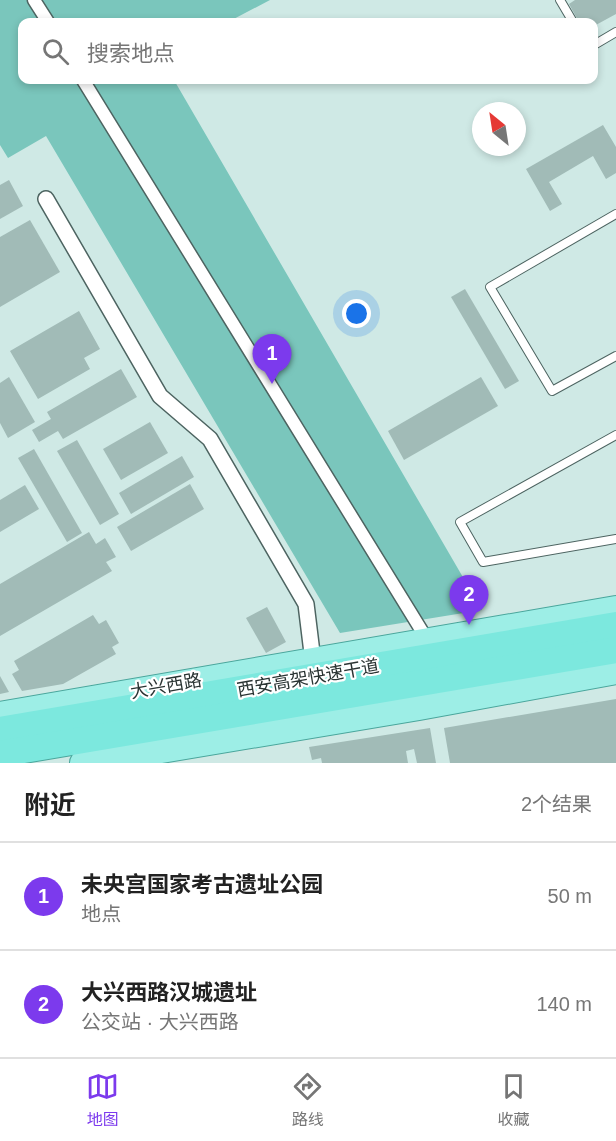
<!DOCTYPE html>
<html lang="zh">
<head>
<meta charset="utf-8">
<style>
  :root { --surface:#fff; --page:#f2f2f2; --text:#222; --muted:#767676; --line:#e0e0e0; --accent:#7c3aed }
  body { margin:0; font-family:Arial,"Noto Sans SC",sans-serif; background:var(--page); color:var(--text) }
  .compass { position:absolute; left:472px; top:102px; width:54px; height:54px; border-radius:50%; background:var(--surface); box-shadow:0 3px 9px #0003; rotate:330deg }
  .you { position:absolute; left:357px; top:314px; width:21px; height:21px; margin:-15px; border:4px solid #fff; border-radius:50%; background:#1a73e8; box-shadow:0 0 0 9px #1a73e833 }
  .badge { display:grid; place-items:center; width:39px; height:39px; border-radius:50%; background:var(--accent); color:#fff; font-size:20px; font-weight:700 }
  .pin { position:absolute; translate:-50% -50px; filter:drop-shadow(0 2px 3px #0008) }
  .pin::after { content:''; position:absolute; top:32px; width:21px; height:18px; background:inherit; clip-path:polygon(0 0,100% 0,50% 100%) }
  .list { margin:0; padding:0; list-style:none }
  h2 { display:flex; justify-content:space-between; align-items:center; height:78px; margin:0; padding:0 24px; font-size:26px }
  h2 small { font-size:20px; font-weight:400; color:var(--muted) }
  .list li { display:grid; grid-template-columns:39px 1fr auto; gap:18px; align-items:center; box-sizing:border-box; height:108px; padding:0 24px; border-top:2px solid var(--line) }
  .list b { display:block; font-size:22px; white-space:nowrap }
  .list p { margin:0; font-size:20px; white-space:nowrap; color:var(--muted) }
  .list em { font-size:20px; font-style:normal; color:var(--muted) }
  .icon { flex:none; width:33px; height:33px; fill:none; stroke:currentColor; stroke-width:2; stroke-linecap:round; stroke-linejoin:round }
  .map { position:relative; flex:none; width:616px; height:763px; overflow:hidden }
  .search { position:absolute; background:var(--surface); box-shadow:0 3px 9px #0003; left:18px; right:18px; top:18px; height:66px; display:flex; align-items:center; gap:15px; box-sizing:border-box; padding:0 21px; border-radius:12px; color:var(--muted); font-size:22px }
  .sheet { height:294px; background:var(--surface) }
  nav { display:flex; justify-content:space-around; align-items:center; box-sizing:border-box; height:84px; border-top:2px solid var(--line); background:var(--surface); font-size:16px; color:var(--muted) }
  nav a { display:grid; justify-items:center; gap:3px }
  nav .on { color:var(--accent) }
  .map>svg:first-child { display:block }
  .green { fill:#7ac6bc }
  .building { fill:#a1bbb7 }
  .lines { fill:none; stroke-linecap:round; stroke-linejoin:round }
  .service-casing { stroke:#4d6461; stroke-width:10 }
  .pedestrian-casing { stroke:#4d6461; stroke-width:15 }
  .minor-casing { stroke:#4d6461; stroke-width:18 }
  .primary-casing { stroke:#4aa69c; stroke-width:28 }
  .trunk-casing { stroke:#4aa69c; stroke-width:28 }
  .service { stroke:#fff; stroke-width:8 }
  .pedestrian { stroke:#fff; stroke-width:12 }
  .minor { stroke:#fff; stroke-width:15 }
  .primary { stroke:#9deee6; stroke-width:26 }
  .trunk { stroke:#7ce8de; stroke-width:26 }
  .labels { text-anchor:middle; stroke-width:4.5; stroke-linejoin:round; paint-order:stroke }
  .street-label { font-size:18px; fill:#2a3433; stroke:#fff }
</style>
</head>
<body>
<div class="map">
<svg width="616" height="763" viewBox="0 0 616 763">
  <rect width="100%" height="100%" fill="#cfe9e5"/>
  <polygon class="green" points="0,0 270,0 228,22 22,22 22,80 174,80 482,610 340,633 46,136 8,158 0,145"/>
  <g class="building">
    <polygon points="575,0 616,0 616,14 594,26 594,22 579,22 569,4"/>
    <polygon points="603,125 616,147 616,173 606,179 593,156 549,182 562,204 550,211 526,169"/>
    <polygon points="9,180 23,206 0,219 0,185"/>
    <polygon points="30,220 60,272 0,307 0,237"/>
    <polygon points="465,289 519,381 505,389 451,297"/>
    <polygon points="79,311 100,349 84,358 90,369 38,399 10,351"/>
    <polygon points="121,369 137,397 63,439 58,431 39,442 32,430 51,419 47,412"/>
    <polygon points="9,377 35,422 8,438 0,423 0,383"/>
    <polygon points="481,377 498,406 404,460 388,431"/>
    <polygon points="150,422 168,453 121,480 103,449"/>
    <polygon points="77,440 119,514 100,525 57,451"/>
    <polygon points="34,449 82,533 67,542 18,458"/>
    <polygon points="182,456 194,477 131,514 119,493"/>
    <polygon points="190,484 204,509 131,551 117,527"/>
    <polygon points="25,485 39,509 0,532 0,500"/>
    <polygon points="89,532 96,544 105,538 116,557 106,562 112,571 0,636 0,584"/>
    <polygon points="267,607 286,642 266,653 246,618"/>
    <polygon points="93,615 99,624 106,620 119,643 112,647 116,654 63,684 22,691 12,674 19,670 14,661"/>
    <polygon points="0,676 9,692 0,694"/>
    <polygon points="616,699 616,763 450,763 444,728"/>
    <polygon points="430,728 436,763 417,763 414,749 406,751 408,763 322,763 321,758 312,760 309,747"/>
  </g>
  <g class="lines">
    <g class="service-casing">
      <g id="service">
        <polyline points="560,0 573,22"/>
        <polyline points="594,45 616,32"/>
        <polyline points="616,214 490,287 552,391 616,356"/>
        <polyline points="616,435 460,522 483,562 616,539"/>
      </g>
    </g>
    <g class="pedestrian-casing">
      <g id="pedestrian">
        <polyline points="34,0 48,22"/>
        <polyline points="83,80 428,641"/>
      </g>
    </g>
    <g class="minor-casing">
      <polyline id="minor" points="46,199 160,396 210,439 306,604 313,661"/>
    </g>
    <g class="primary-casing">
      <g id="primary">
        <polyline points="0,715 616,609"/>
        <polyline points="83,763 419,707 616,671"/>
      </g>
    </g>
    <g class="trunk-casing">
      <g id="trunk">
        <polyline points="0,730 616,625"/>
        <polyline points="0,754 616,650"/>
      </g>
    </g>
    <use href="#service" class="service"/>
    <use href="#pedestrian" class="pedestrian"/>
    <use href="#minor" class="minor"/>
    <use href="#primary" class="primary"/>
    <use href="#trunk" class="trunk"/>
  </g>
  <g class="labels">
    <g class="street-label">
      <text transform="translate(308 678) rotate(-10)" y="6">西安高架快速干道</text>
      <text transform="translate(166 686) rotate(-10)" y="6">大兴西路</text>
    </g>
  </g>
</svg>
<svg class="compass" viewBox="-18 -18 36 36"><path d="M0-13l5 13h-10z" fill="#e53935"/><path d="M0 13l5-13h-10z" fill="#767676"/></svg>
<div class="you"></div>
<div class="pin badge" style="left:272px;top:384px">1</div>
<div class="pin badge" style="left:469px;top:625px">2</div>
<div class="search"><svg class="icon" aria-label="search" viewBox="0 0 24 24"><circle cx="10" cy="10" r="6"/><path d="M15 15l6 6"/></svg>搜索地点</div>
</div>
<section class="sheet">
<h2>附近<small>2个结果</small></h2>
<ul class="list">
<li><span class="badge">1</span><div><b>未央宫国家考古遗址公园</b><p>地点</p></div><em>50 m</em></li>
<li><span class="badge">2</span><div><b>大兴西路汉城遗址</b><p>公交站 · 大兴西路</p></div><em>140 m</em></li>
</ul>
</section>
<nav>
<a class="on"><svg class="icon" aria-label="map" viewBox="0 0 24 24"><path d="M3 6l6-2 6 2 6-2v14l-6 2-6-2-6 2zM9 4v14M15 6v14"/></svg>地图</a>
<a><svg class="icon" aria-label="directions" viewBox="0 0 24 24"><path d="M12 3l9 9-9 9-9-9zM9 14v-3h6M13 9l2 2-2 2"/></svg>路线</a>
<a><svg class="icon" aria-label="saved" viewBox="0 0 24 24"><path d="M7 4h10v16l-5-4-5 4z"/></svg>收藏</a>
</nav>
</body>
</html>
